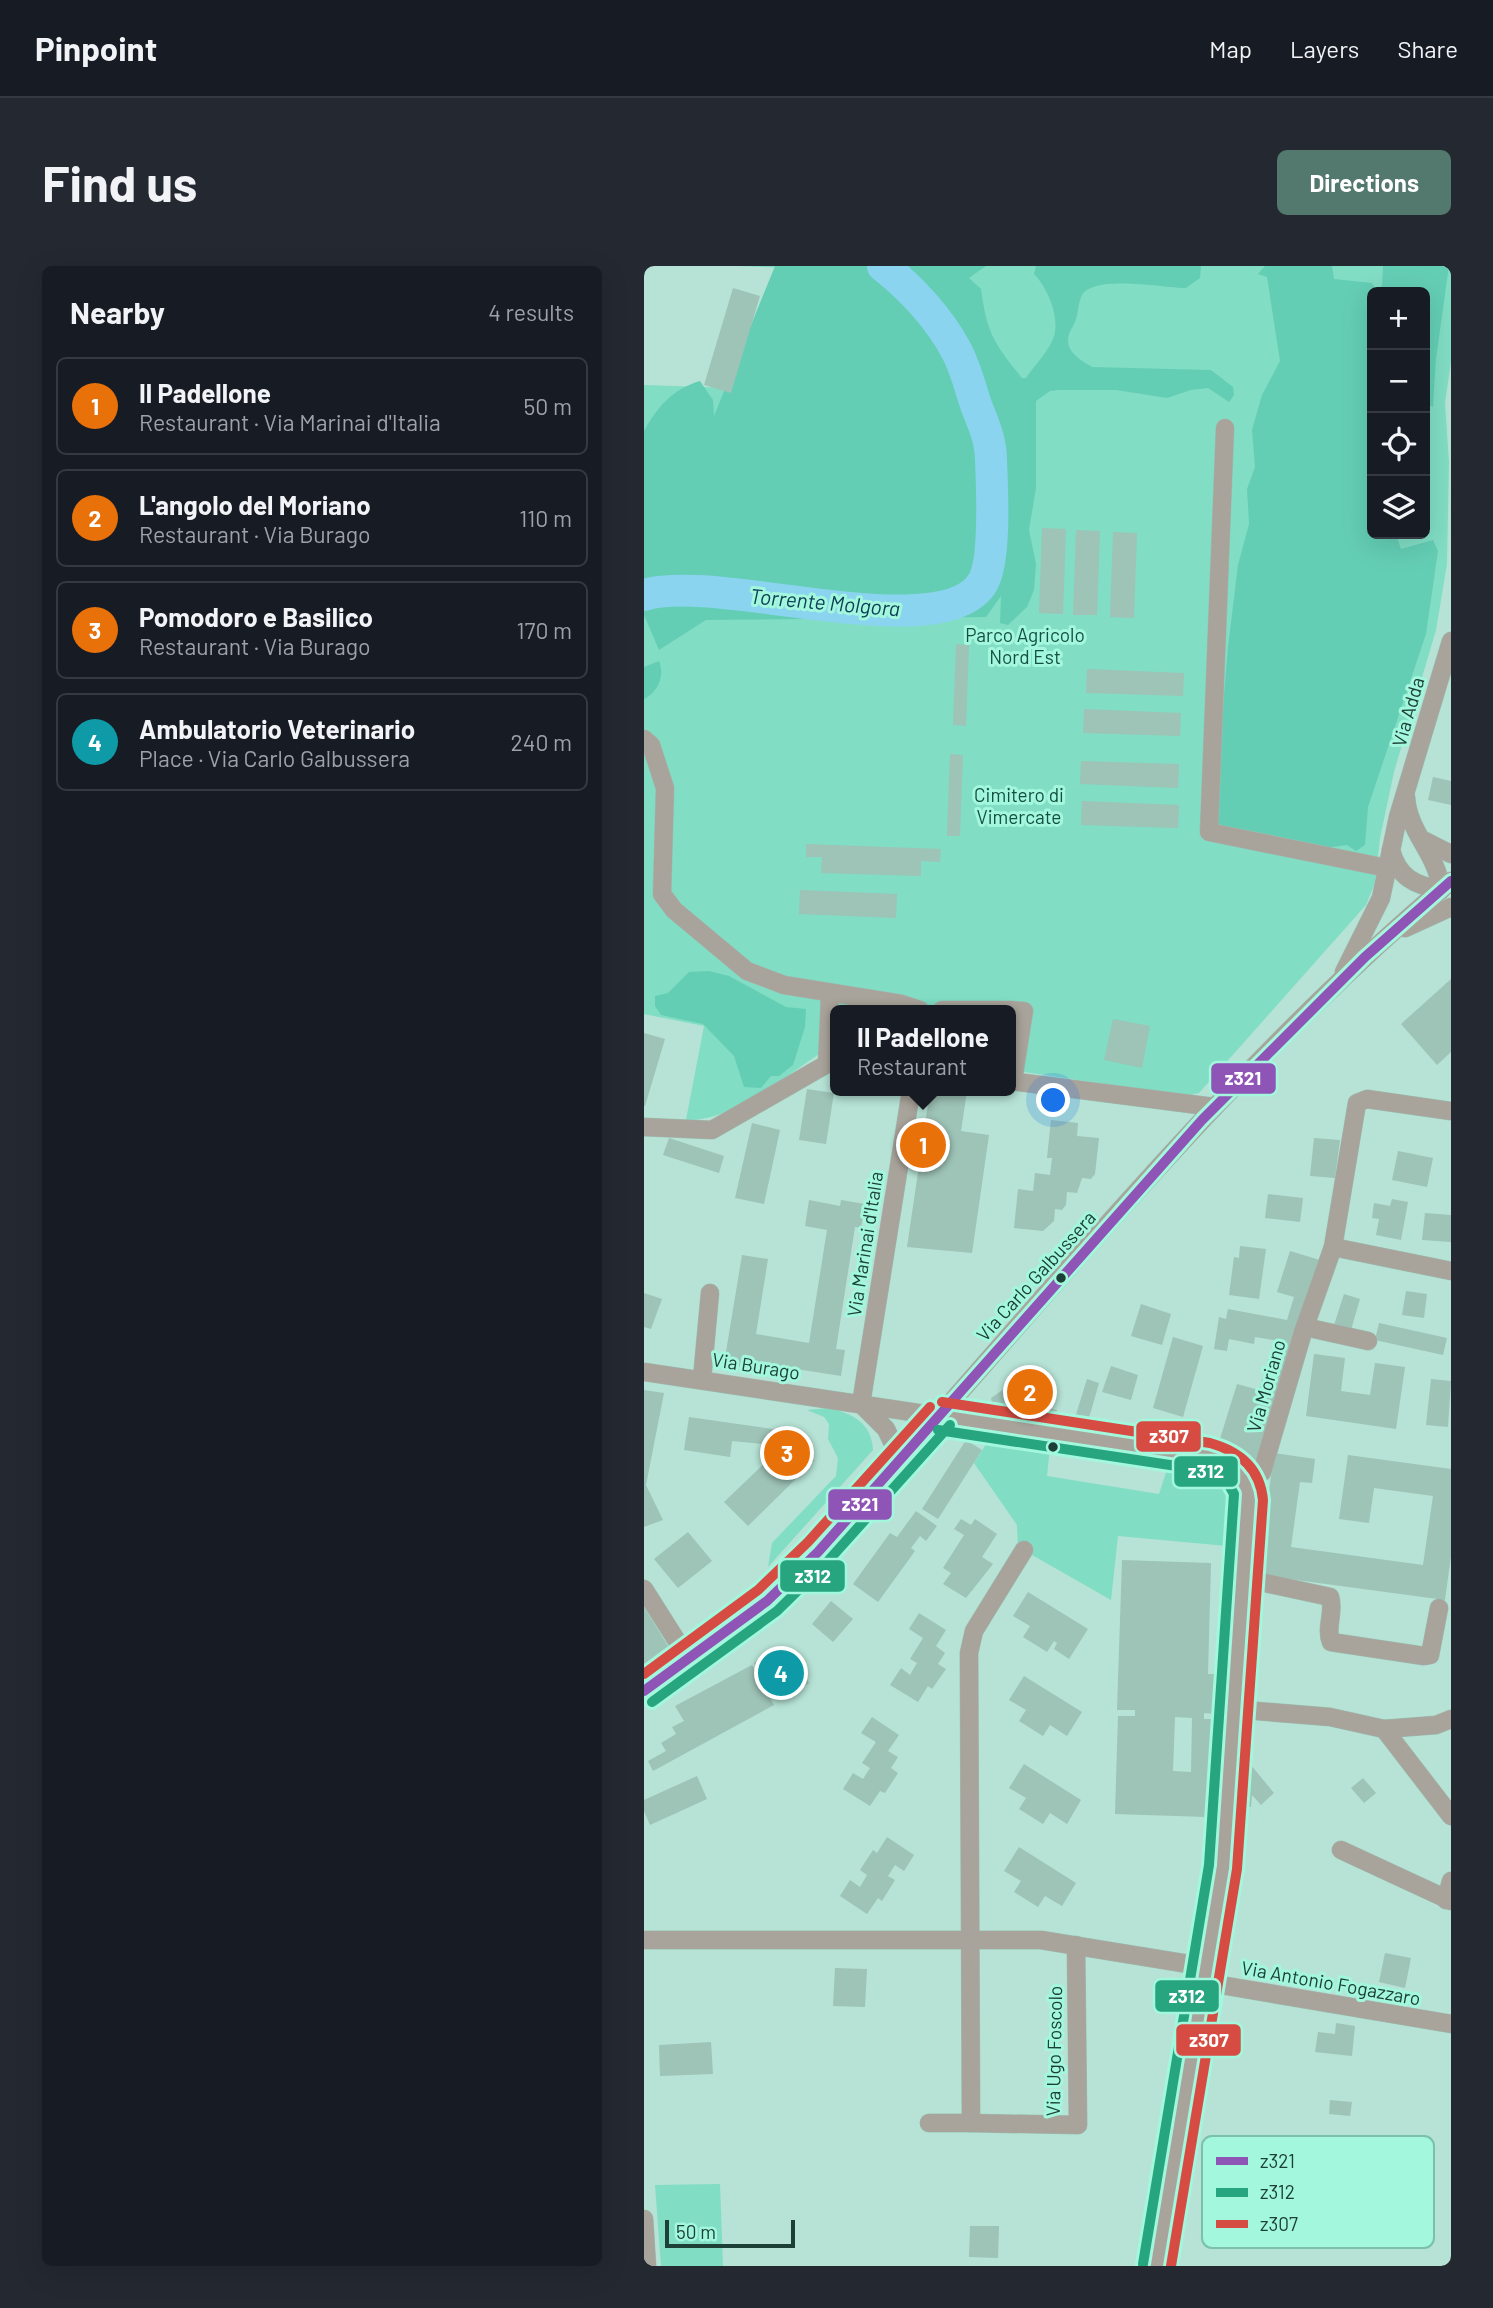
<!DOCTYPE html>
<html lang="en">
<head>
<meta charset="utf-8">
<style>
  :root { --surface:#171b24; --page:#242831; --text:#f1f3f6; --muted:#9ea1a6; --line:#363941; --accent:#53796e }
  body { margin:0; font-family:Barlow,sans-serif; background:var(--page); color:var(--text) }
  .controls { position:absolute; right:21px; top:21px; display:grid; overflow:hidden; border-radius:10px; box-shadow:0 7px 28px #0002 }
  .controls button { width:63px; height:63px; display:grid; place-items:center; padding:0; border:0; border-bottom:2px solid var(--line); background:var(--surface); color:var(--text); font:35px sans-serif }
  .scale { position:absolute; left:21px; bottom:18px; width:130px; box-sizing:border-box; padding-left:7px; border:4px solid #1d4036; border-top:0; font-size:19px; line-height:24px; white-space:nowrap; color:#1d4036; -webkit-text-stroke:5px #a2f7dd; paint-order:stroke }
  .you { position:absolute; left:410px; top:835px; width:24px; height:24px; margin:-18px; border:5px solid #fff; border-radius:50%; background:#1a73e8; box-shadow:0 0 0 10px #1a73e833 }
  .badge { display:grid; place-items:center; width:46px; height:46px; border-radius:50%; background:var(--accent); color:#fff; font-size:23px; font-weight:700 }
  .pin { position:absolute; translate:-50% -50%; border:4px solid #fff; box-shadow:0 2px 7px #0006 }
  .popup { position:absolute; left:186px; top:739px; width:186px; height:91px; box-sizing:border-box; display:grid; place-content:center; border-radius:10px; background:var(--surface); filter:drop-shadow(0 2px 5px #0005); font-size:23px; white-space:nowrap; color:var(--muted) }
  .popup b { font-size:26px; color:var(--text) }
  .popup::after { content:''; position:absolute; left:50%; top:100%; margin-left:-14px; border:14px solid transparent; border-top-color:var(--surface) }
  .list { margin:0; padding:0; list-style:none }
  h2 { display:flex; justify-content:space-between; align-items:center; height:91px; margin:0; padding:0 28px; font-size:30px }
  h2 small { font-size:23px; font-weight:400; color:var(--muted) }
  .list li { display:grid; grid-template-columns:46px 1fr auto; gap:21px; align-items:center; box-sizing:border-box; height:98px; margin:0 14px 14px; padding:0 14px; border:2px solid var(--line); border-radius:10px }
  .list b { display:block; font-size:26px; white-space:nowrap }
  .list p { margin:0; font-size:23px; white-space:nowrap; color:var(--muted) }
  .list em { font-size:23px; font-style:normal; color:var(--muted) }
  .icon { flex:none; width:38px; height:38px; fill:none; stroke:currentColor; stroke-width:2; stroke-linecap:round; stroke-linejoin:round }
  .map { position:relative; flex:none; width:807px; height:2000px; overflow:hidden; border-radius:10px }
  header { display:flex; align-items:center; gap:42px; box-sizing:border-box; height:98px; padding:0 35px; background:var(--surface); border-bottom:2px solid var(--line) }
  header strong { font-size:33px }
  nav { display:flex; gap:38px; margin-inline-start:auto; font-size:24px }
  .intro { display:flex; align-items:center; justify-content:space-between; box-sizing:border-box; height:168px; padding:0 42px }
  h1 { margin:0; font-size:49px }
  .button { padding:18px 32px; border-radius:10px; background:var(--accent); color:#fff; font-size:24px; font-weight:700 }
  main { display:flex; gap:42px; padding:0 42px }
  aside { flex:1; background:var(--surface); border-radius:10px; box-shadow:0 7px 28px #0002 }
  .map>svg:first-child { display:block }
  .green { fill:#81ddc4; fill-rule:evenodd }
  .forest { fill:#64ceb5 }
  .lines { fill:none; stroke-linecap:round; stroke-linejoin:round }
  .river { stroke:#8bd4f0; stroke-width:32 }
  .building { fill:#9ec3b7; fill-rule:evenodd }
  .minor-casing { stroke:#9bbfb4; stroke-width:19 }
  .minor { stroke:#a9a49b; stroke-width:18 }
  .bus-1-casing { stroke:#a2f7dd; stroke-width:16 }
  .bus-2-casing { stroke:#a2f7dd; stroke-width:16 }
  .bus-3-casing { stroke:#a2f7dd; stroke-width:16 }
  .bus-1 { stroke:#8e54b6; stroke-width:10 }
  .bus-2 { stroke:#26a57f; stroke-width:10 }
  .bus-3 { stroke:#d74c42; stroke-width:10 }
  .bus-dot { fill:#1d4036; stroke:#a2f7dd; stroke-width:2.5 }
  .labels { text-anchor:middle; stroke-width:6; stroke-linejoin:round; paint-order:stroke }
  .park-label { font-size:19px; fill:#144f40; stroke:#a2f7dd }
  .street-label { font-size:19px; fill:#1d4036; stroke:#a2f7dd }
  .water-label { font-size:21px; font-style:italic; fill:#0f4057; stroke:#a2f7dd }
  .key { fill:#a2f7dd; stroke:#7ac0ab; stroke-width:2 }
  .key-label { font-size:19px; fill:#1d4036 }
  .line-badge { stroke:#a2f7dd; stroke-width:2.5 }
  .badge-label { font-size:19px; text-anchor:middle; font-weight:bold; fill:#fff }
</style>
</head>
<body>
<header>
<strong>Pinpoint</strong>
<nav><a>Map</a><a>Layers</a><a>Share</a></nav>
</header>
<div class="intro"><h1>Find us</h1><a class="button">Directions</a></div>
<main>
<aside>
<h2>Nearby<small>4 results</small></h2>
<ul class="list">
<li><span class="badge" style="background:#e8710a">1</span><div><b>Il Padellone</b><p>Restaurant · Via Marinai d'Italia</p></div><em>50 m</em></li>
<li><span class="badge" style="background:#e8710a">2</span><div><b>L'angolo del Moriano</b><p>Restaurant · Via Burago</p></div><em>110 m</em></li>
<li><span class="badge" style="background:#e8710a">3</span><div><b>Pomodoro e Basilico</b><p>Restaurant · Via Burago</p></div><em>170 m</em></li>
<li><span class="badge" style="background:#0f9aa8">4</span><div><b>Ambulatorio Veterinario</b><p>Place · Via Carlo Galbussera</p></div><em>240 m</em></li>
</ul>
</aside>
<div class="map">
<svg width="807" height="2000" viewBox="0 0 807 2000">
  <rect width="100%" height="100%" fill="#b6e3d5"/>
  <g class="green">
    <path d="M93,0H807V96L801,137L805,196L803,298L792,364L750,506L736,572L731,617L722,639L555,827L542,830L367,804L366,744H191L178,786C141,810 87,856 42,854L60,760L0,748V119L122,123L149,2ZM728,26H781V268H728Z"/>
    <path d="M184,1142C208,1147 228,1157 229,1184L124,1301L128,1277L192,1210L194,1192L184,1173L185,1158L180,1151L163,1144Z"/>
    <path d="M344,1175L406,1181L403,1210L515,1228L525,1197C589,1211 589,1214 583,1280L474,1270L467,1334L374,1281L373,1259L330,1197Z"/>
    <polygon points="76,1918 79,2000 17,2000 11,1919"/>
  </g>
  <g class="forest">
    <path d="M131,0H342L325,12L337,23C343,68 350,77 378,112H382C390,100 406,84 410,70C416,50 403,21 390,8L392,0H557L556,12L542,22C521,22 450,8 438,29C433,39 435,50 429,60C416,81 431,91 448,101L567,104L589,121L590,129L585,136L564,122L547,124L523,132L472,124H414L406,125L392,135V222L385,264L392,298L390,324L383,341L364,359L356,357L357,330L342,351L62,354L15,384L0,349V165C14,140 29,123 56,115L69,134L70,150Z"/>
    <polygon points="621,0 688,0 690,13 728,17 733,26 738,19 739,0 805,0 792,93 789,141 781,137 781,26 728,26 728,268 752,268 757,283 789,274 794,285 782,368 724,541 721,579 712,585 703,579 681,582 569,560 584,381 594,299 605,258 603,223 611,201 608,164 618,129 636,95 623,11 614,8"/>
    <path d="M15,395C21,410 14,426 0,433V401Z"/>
    <polygon points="65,705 85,710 142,741 162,743 161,761 149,799 135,810 127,810 117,822 100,821 90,790 59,758 17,749 11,740 11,730 24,727 45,706"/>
  </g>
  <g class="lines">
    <path class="river" d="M0,329C72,306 300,384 339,316C352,293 348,221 347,194C347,174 339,157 332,139C326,121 321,100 312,84C295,52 267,22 239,0"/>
  </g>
  <g class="building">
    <polygon points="89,22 116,30 87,127 60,119"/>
    <polygon points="398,262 422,263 419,348 395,347"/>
    <polygon points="432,264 456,265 453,349 429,349"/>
    <polygon points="469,266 493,267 490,352 466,351"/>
    <polygon points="312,378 325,379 322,460 309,459"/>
    <polygon points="443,403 540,407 539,430 442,427"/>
    <polygon points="440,443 537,447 536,470 439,467"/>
    <polygon points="306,488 319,489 316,570 303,570"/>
    <polygon points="437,495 535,498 534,522 436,518"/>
    <polygon points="789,511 807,515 807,539 784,534"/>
    <polygon points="438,535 535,539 534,562 437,559"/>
    <polygon points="162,578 297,583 296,596 277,595 277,610 177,607 178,591 162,591"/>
    <polygon points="156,624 253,628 252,652 155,648"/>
    <polygon points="807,713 807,786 793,799 757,758"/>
    <polygon points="469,753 506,760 498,802 460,794"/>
    <polygon points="0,767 21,773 1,840 0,840"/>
    <polygon points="163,823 190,827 182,878 155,874"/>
    <polygon points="286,825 323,825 317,865 345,869 328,987 263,981"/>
    <polygon points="407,854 434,857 433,870 455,872 451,908 447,913 438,912 433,927 423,926 422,939 418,944 411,943 410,955 399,965 370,962 374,923 389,925 391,907 406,909 408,892 403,892"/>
    <polygon points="108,857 136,864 120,938 91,932"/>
    <polygon points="25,872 80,890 75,907 19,889"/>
    <polygon points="670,872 696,874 691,912 666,910"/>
    <polygon points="754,885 789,892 783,921 748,914"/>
    <polygon points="624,928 659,932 656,956 621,952"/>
    <polygon points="748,933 764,936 757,974 732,969 735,953 728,952 730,937 746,940"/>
    <polygon points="165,934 196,940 197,934 221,938 217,962 211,961 192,1083 201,1084 197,1110 120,1098 119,1104 80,1098 98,989 124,993 112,1068 165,1077 183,964 161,960"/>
    <polygon points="781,947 807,949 807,976 778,974"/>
    <polygon points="596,980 622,983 615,1033 585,1029 590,991 595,992"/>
    <polygon points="646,985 676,994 634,1129 631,1128 621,1166 616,1204 577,1199 580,1178 575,1176 593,1118 615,1124 624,1093 630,1095 636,1075 611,1071 610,1078 585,1073 583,1085 570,1083 575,1051 582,1053 584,1043 643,1054 650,1031 633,1026"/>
    <polygon points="404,994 408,998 400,1007 397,1004"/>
    <polygon points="762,1025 783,1028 780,1052 758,1049"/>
    <polygon points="0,1027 18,1033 7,1063 0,1061"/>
    <polygon points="700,1028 716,1033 707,1064 690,1059"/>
    <polygon points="497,1038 527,1048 518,1079 487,1070"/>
    <polygon points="735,1057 803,1072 799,1089 731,1074"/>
    <polygon points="529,1071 559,1080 539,1151 509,1142"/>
    <polygon points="670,1088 701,1092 697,1125 726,1129 731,1097 761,1101 752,1163 662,1150"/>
    <polygon points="467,1100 494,1109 487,1134 458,1126"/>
    <polygon points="443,1113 455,1117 443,1159 430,1155"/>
    <polygon points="787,1113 807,1115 804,1161 782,1159"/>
    <polygon points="369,1117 383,1134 382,1139 413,1144 410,1160 351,1151 347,1132"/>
    <polygon points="0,1124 20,1127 2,1219 19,1254 0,1261"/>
    <polygon points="45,1151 157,1167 170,1195 104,1260 80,1236 123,1195 119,1178 88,1175 86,1191 40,1184"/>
    <polygon points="504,1159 553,1167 551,1173 571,1177 569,1189 498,1177"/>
    <polygon points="322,1174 338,1184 294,1253 278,1243"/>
    <polygon points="630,1187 671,1193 668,1217 656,1216 647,1281 779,1299 789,1230 730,1222 725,1257 695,1253 704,1189 807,1203 807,1290 801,1334 614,1309"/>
    <polygon points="272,1245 293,1260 282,1275 276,1270 267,1282 271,1285 234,1336 209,1318 246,1267 253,1271"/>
    <polygon points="317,1253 327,1259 331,1253 353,1268 338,1291 349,1298 322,1332 299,1318 307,1307 299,1302 320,1269 310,1263"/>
    <polygon points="44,1266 68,1295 34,1322 10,1293"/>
    <path d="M478,1294L567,1297L564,1408H572L571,1448L560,1447V1453H571L569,1522L563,1521L562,1551L471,1548L474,1450H491V1444H473ZM531,1451L548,1452L547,1506L529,1505Z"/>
    <polygon points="384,1326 444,1363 425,1393 410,1383 413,1377 410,1375 403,1386 379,1371 386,1360 369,1350"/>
    <polygon points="187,1335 209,1353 189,1376 168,1358"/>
    <polygon points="0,1341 26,1383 19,1395 3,1406 0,1399"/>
    <polygon points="275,1347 302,1364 292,1380 301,1387 294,1398 302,1403 288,1423 284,1420 274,1436 246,1419 257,1402 266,1409 273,1397 266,1393 279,1372 265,1363"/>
    <polygon points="132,1385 149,1391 165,1417 139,1432 132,1420 125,1423 110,1397"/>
    <polygon points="108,1399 130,1439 9,1505 4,1495 22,1485 17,1477 32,1468 28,1461 40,1455 31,1440"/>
    <polygon points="380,1410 438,1446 423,1470 406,1459 399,1470 375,1455 382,1444 365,1434"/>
    <polygon points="228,1451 255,1469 244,1485 254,1491 247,1502 254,1507 241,1527 236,1525 226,1540 199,1523 209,1507 219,1513 226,1502 218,1497 232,1476 217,1467"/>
    <polygon points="592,1481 630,1527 617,1539 608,1529 607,1541 586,1540"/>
    <polygon points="380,1498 437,1534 423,1558 406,1547 399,1558 375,1543 382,1532 365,1522"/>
    <polygon points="53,1510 63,1533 6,1559 0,1545 0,1534"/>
    <polygon points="719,1512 732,1527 720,1537 707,1522"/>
    <polygon points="243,1571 270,1589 260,1605 251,1599 244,1610 251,1614 238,1635 234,1632 223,1648 196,1630 206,1614 216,1621 223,1609 216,1604 229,1584 233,1587"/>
    <polygon points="375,1581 432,1617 418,1640 401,1630 394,1641 370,1626 377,1615 360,1605"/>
    <polygon points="741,1687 767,1692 761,1722 735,1716"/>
    <polygon points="191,1702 223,1703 221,1741 189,1740"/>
    <polygon points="692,1757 711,1760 708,1790 671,1786 674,1766 691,1768"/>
    <polygon points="67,1776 69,1808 16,1810 15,1779"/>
    <polygon points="686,1834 708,1836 706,1850 685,1848"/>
    <polygon points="326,1960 355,1960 354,1992 325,1991"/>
  </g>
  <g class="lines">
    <g class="minor-casing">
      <g id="minor">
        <polyline points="581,162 565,566 743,602"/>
        <polyline points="0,473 7,479 21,522 18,628 30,644 103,705 140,719 258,738 276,744"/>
        <path d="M762,531C764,567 794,588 797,624"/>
        <polyline points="781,575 807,588"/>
        <path d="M747,584C754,611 770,619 797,624"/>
        <polyline points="761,662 807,641"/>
        <polyline points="700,706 737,632 754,551 807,375"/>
        <polyline points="298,744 365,744"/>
        <polyline points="366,744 380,745 369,815"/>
        <polyline points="183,798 186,728"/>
        <polyline points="366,815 570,841"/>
        <polyline points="0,861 68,864 183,798 191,797"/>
        <polyline points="689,981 807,1005"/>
        <polyline points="661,1061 724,1075"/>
        <path d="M0,1106L562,1190C585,1196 602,1207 605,1233L579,1601L513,2000"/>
        <polyline points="58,1113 66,1027"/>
        <polyline points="217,1138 267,825"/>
        <polyline points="217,1138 242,1163 257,1195"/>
        <polyline points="596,1208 618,1206 659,1066 689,981 713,837 723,833 807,845"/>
        <polyline points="380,1284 330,1365 325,1387 327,1857 434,1859 432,1679"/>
        <path d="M598,1312L686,1331C691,1346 681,1362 687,1376L780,1390L786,1389L795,1342"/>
        <polyline points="0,1323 45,1394"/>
        <path d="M0,1419C64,1392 124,1334 174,1286C381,1059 572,813 807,615"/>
        <polyline points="588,1443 686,1451 740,1463 792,1459 807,1453"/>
        <polyline points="740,1463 807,1550"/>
        <polyline points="697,1584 807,1635"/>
        <polyline points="802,1634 807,1615"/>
        <polyline points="0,1674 397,1674 563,1701"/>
        <polyline points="561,1713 571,1718 807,1758"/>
        <polyline points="285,1857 327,1857"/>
        <polyline points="0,1953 3,2000"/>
      </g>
    </g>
    <use href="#minor" class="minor"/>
    <g class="bus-1-casing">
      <polyline id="bus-1" points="0,1425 123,1335 174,1286 558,854 721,691 807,615"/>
    </g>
    <g class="bus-2-casing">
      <g id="bus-2">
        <polyline points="294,1164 559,1204 582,1214 590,1228 565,1599 499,1998"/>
        <polyline points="8,1436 133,1345 184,1295 306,1159"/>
      </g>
    </g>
    <g class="bus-3-casing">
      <g id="bus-3">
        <path d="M298,1136L566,1177C595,1185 616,1202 619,1234L593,1603L527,2000"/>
        <polyline points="0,1408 114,1324 164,1276 286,1141"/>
      </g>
    </g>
    <use href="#bus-1" class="bus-1"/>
    <use href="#bus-2" class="bus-2"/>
    <use href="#bus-3" class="bus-3"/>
  </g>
  <g class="bus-dot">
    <circle cx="417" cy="1012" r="6"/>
    <circle cx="409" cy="1181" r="6"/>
  </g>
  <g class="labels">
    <g class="park-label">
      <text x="381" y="376">Parco Agricolo<tspan x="381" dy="22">Nord Est</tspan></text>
      <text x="375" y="536">Cimitero di<tspan x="375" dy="22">Vimercate</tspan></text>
    </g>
    <g class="street-label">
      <text transform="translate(764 446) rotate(-74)" y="7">Via Adda</text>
      <text transform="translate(221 978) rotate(-81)" y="7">Via Marinai d'Italia</text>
      <text transform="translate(392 1010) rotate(-48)" y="7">Via Carlo Galbussera</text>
      <text transform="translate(112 1100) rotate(9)" y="7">Via Burago</text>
      <text transform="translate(622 1120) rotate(-74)" y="7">Via Moriano</text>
      <text transform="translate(687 1717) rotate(10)" y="7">Via Antonio Fogazzaro</text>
      <text transform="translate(410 1785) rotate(-89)" y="7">Via Ugo Foscolo</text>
    </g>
    <g class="water-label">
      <text transform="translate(181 337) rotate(5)" y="7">Torrente Molgora</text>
    </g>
  </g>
  <rect x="558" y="1870" width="232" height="112" rx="10" class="key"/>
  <rect x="572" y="1891" width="32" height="8" fill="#8e54b6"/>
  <rect x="572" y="1922" width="32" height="9" fill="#26a57f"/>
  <rect x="572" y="1954" width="32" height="8" fill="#d74c42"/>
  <g class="key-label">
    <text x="616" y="1902">z321</text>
    <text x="616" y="1933">z312</text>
    <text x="616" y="1965">z307</text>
  </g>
  <g class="line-badge">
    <rect x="566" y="796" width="67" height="33" rx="7" fill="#8e54b6"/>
    <rect x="491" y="1154" width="67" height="33" rx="7" fill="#d74c42"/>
    <rect x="529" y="1189" width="66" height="33" rx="7" fill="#26a57f"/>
    <rect x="183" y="1222" width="66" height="33" rx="7" fill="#8e54b6"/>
    <rect x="135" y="1293" width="67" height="34" rx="7" fill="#26a57f"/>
    <rect x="510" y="1713" width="66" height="34" rx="7" fill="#26a57f"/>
    <rect x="531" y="1757" width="67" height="34" rx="7" fill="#d74c42"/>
  </g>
  <g class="badge-label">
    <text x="599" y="819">z321</text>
    <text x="525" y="1177">z307</text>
    <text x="562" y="1212">z312</text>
    <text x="216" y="1245">z321</text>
    <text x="169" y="1317">z312</text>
    <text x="543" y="1737">z312</text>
    <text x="565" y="1781">z307</text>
  </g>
</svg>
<div class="controls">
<button>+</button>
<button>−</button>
<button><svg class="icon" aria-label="locate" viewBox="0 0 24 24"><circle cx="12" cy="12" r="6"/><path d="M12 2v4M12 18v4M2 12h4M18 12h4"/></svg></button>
<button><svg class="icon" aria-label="layers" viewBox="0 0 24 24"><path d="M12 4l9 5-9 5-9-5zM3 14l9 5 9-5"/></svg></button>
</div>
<div class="scale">50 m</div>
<div class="you"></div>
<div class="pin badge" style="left:279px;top:879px;background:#e8710a">1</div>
<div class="popup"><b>Il Padellone</b>Restaurant</div>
<div class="pin badge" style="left:386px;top:1126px;background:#e8710a">2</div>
<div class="pin badge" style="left:143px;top:1187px;background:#e8710a">3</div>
<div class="pin badge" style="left:137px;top:1407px;background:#0f9aa8">4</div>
</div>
</main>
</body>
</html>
